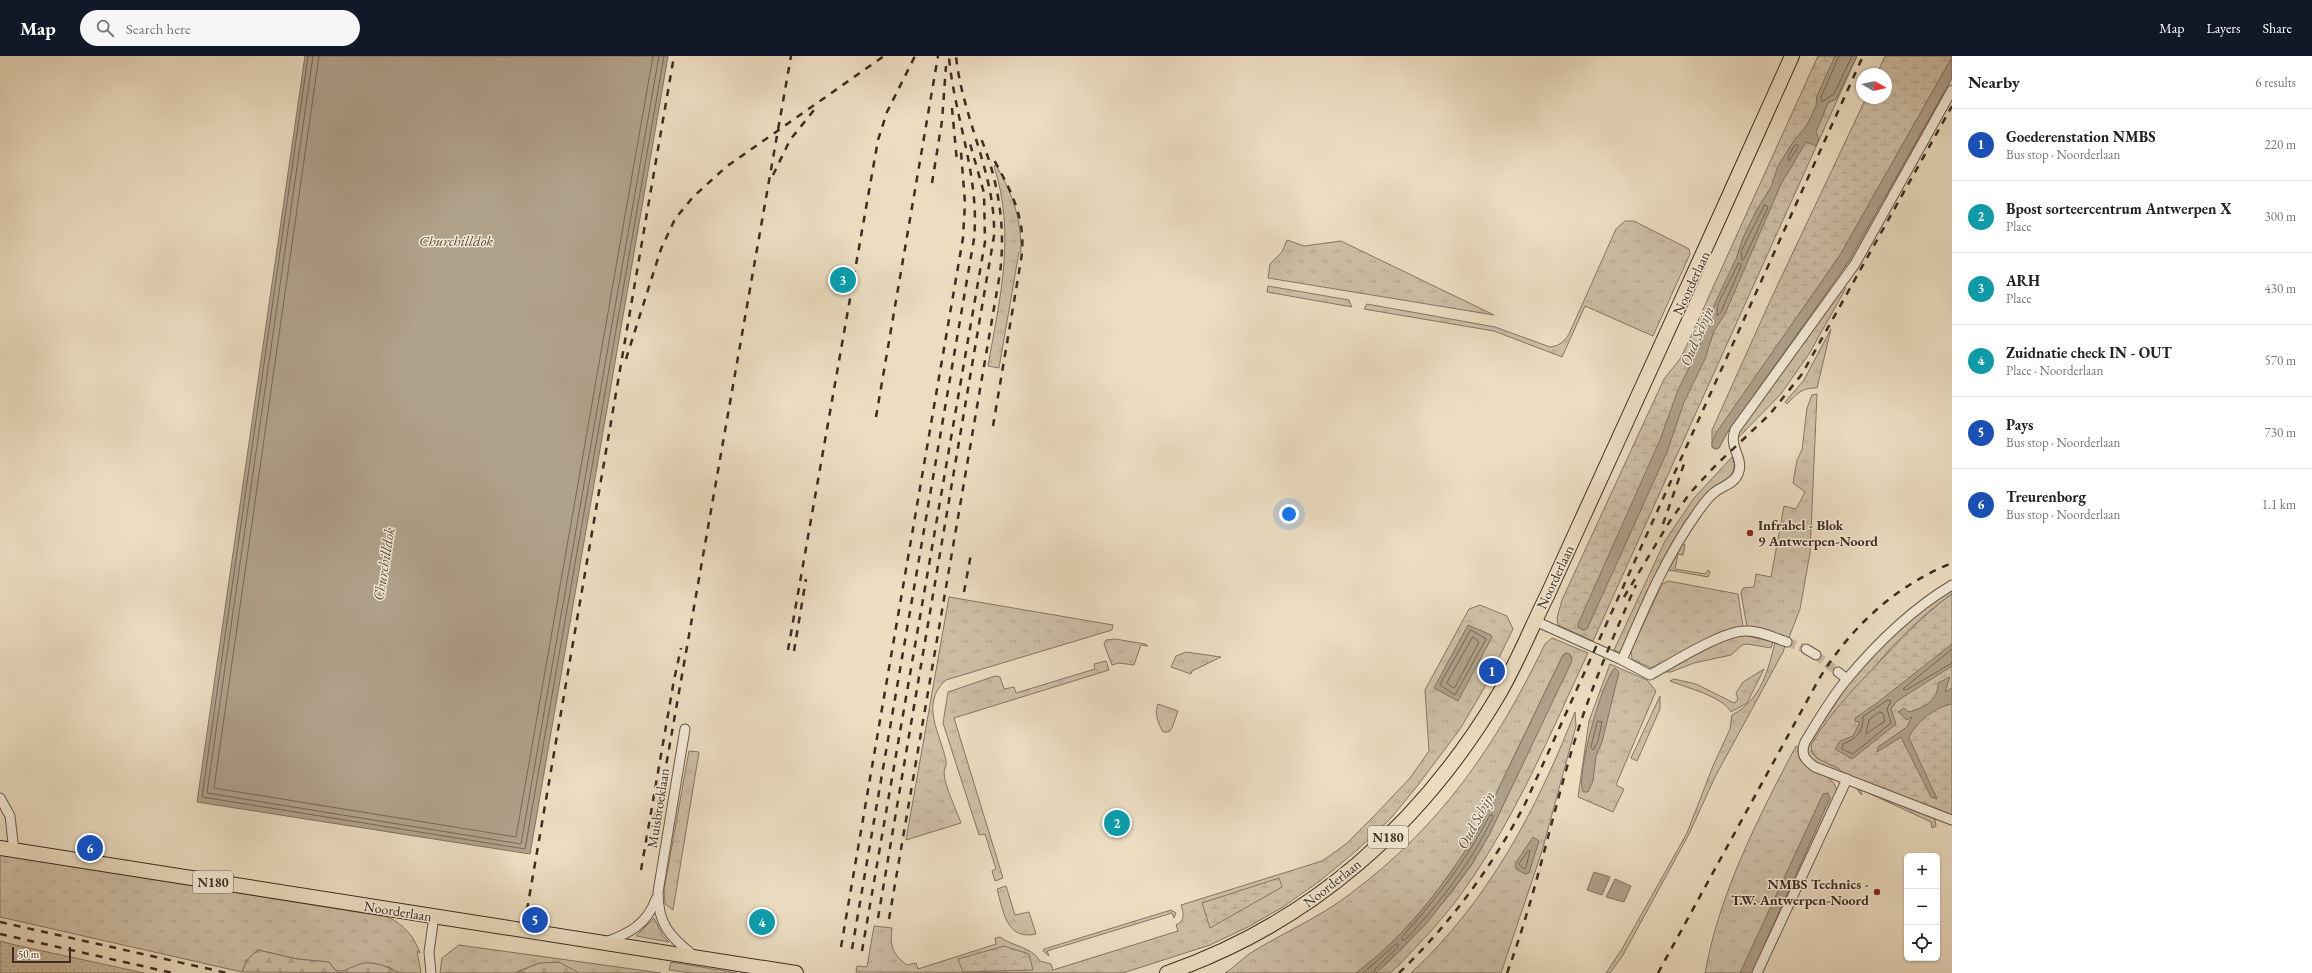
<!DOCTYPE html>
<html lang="en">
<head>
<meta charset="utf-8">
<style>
  :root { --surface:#fff; --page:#f6f6f6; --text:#202124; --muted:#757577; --line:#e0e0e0; --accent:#111827 }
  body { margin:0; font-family:"EB Garamond",serif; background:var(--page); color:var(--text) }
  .controls { position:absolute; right:12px; bottom:12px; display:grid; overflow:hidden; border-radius:6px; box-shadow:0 1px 3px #0004 }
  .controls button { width:36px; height:36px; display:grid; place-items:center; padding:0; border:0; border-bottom:1px solid var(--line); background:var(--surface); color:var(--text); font:20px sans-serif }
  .compass { position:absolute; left:1856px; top:12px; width:36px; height:36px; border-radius:50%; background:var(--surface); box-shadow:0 1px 3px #0004; rotate:99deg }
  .scale { position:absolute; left:12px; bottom:10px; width:59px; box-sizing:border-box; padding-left:4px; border:2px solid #3d2d21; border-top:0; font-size:11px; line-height:14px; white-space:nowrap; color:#3d2d21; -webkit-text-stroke:3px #f3e9d7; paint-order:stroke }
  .you { position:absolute; left:1289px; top:458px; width:14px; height:14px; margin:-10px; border:3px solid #fff; border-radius:50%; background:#1a73e8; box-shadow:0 0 0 6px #1a73e833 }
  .badge { display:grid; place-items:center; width:26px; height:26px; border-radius:50%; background:var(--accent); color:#fff; font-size:13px; font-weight:700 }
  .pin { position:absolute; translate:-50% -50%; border:2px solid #fff; box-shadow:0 1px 4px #0006 }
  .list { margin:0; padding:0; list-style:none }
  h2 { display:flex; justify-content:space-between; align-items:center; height:52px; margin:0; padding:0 16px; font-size:17px }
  h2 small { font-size:13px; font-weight:400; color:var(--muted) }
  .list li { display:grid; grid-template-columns:26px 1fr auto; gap:12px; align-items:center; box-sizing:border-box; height:72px; padding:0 16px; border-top:1px solid var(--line) }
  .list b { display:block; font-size:15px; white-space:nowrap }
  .list p { margin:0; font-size:13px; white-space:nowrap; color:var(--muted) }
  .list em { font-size:13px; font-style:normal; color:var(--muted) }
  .icon { flex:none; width:22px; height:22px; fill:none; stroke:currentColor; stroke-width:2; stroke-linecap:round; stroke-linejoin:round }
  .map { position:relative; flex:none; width:1952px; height:917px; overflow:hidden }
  header { display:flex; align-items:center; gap:24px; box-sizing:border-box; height:56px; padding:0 20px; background:var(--accent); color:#fff }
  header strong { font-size:19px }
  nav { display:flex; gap:22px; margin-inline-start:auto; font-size:14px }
  .search { width:280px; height:36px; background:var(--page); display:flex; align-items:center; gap:10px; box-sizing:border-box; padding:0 14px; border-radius:22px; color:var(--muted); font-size:15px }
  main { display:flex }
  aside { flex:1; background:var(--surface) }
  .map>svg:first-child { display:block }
  .grass { fill:url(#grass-tufts); stroke:#867664 }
  .forest { fill:url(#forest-firs); stroke:#867664 }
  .wetland { fill:url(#wetland-marsh); stroke:#867664 }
  .park { fill:url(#park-dots); stroke:#867664 }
  .water { fill:#b0a18b; stroke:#827361 }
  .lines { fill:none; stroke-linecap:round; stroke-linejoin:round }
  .shore { stroke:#766756; stroke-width:1 }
  .street-tunnel { stroke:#c9baa1; stroke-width:9; stroke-dasharray:9 4.5; stroke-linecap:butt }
  .street-casing { stroke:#695949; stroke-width:11 }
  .primary-casing { stroke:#3d2d21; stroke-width:16 }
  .street { stroke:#f3e9d7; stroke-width:9 }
  .primary { stroke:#ecddc1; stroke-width:14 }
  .rail { stroke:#3d2d21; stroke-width:2.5; stroke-dasharray:7 7; stroke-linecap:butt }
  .poi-dot { fill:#8f2418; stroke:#f3e9d7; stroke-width:1.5 }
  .labels { text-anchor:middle; stroke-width:3; stroke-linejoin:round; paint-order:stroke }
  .shield { fill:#f3e9d7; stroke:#746558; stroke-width:1 }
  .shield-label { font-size:13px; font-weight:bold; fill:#3d2d21 }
  .street-label { font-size:14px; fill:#3d2d21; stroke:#f3e9d7 }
  .poi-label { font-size:14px; font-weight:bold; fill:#3d2d21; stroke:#f3e9d7; text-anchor:start }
  .water-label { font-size:15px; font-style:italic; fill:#5a4a3c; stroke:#f3e9d7 }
</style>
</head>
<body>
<header>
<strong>Map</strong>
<div class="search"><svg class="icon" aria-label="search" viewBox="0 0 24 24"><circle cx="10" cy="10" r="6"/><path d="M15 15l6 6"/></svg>Search here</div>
<nav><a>Map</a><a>Layers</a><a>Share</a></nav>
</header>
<main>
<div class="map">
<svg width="1952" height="917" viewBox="0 0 1952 917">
  <defs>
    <pattern id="grass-tufts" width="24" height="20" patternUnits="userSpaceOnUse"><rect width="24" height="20" fill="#cebfa6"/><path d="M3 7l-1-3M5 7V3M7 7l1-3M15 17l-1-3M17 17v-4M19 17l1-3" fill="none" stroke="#b2a48f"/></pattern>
    <pattern id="forest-firs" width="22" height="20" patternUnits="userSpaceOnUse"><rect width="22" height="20" fill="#cebfa6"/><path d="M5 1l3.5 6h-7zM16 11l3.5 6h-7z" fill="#b2a48f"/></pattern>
    <pattern id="wetland-marsh" width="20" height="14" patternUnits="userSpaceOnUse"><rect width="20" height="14" fill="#cebfa6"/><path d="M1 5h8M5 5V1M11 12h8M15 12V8" fill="none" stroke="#b2a48f"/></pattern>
    <pattern id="park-dots" width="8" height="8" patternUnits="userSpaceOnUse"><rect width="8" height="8" fill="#cebfa6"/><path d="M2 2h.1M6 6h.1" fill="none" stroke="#b2a48f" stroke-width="1.8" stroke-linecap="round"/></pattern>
  </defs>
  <rect width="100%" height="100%" fill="#ecddc1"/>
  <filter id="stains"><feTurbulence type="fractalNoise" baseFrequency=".005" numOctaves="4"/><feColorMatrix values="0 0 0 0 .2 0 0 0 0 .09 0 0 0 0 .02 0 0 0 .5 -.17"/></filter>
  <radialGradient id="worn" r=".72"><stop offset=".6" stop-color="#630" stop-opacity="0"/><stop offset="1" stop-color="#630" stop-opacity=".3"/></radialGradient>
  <g class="grass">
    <path d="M996,109C1013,139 1021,161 1021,196H1019L999,312L988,310C1000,241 1016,179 994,110Z"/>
    <path d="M1625,165H1634L1689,193L1690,198L1653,280L1585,250L1562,301L1494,275L1364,253L1367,248L1495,271L1550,291C1559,290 1564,286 1569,278L1616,173Z"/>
    <polygon points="1287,184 1304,190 1341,185 1494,259 1268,222 1270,208 1282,196"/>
    <polygon points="1268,230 1349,244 1352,251 1267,236"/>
    <polygon points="1844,231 1846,232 1809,298 1780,339 1737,383 1739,375"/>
    <path d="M1831,273L1817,332C1803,331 1796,338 1787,348L1785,346L1804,324Z"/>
    <polygon points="1817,338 1810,497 1800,553 1788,584 1747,571 1741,537 1743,532 1754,531 1756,518 1771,521 1784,450 1796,453 1805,436 1793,427 1797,404 1802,394 1807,352 1812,339"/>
    <path d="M1732,401C1740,420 1723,424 1710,434C1704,439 1699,446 1695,453C1664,499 1643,547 1621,597L1614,594L1665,485L1694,442Z"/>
    <polygon points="1681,488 1685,489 1683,499 1678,498 1675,513 1705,518 1708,514 1710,516 1708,521 1669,514 1668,512"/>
    <polygon points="1668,525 1738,538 1743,571 1726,575 1651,612 1632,603 1631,595 1662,528"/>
    <path d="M1952,531V538C1894,578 1852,638 1811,695C1818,708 1834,706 1843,717C1829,712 1807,708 1807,690L1854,620L1903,569Z"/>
    <path d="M949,541L1113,569L1112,574L946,624C919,648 941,678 946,705C947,709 944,713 944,717C945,731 956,753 961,767L906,784Z"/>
    <path d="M1480,549L1507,560L1513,573L1483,634L1460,673L1418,729L1391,762L1356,795L1321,824L1283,851L1248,871L1210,889L1123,917L856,916L857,910L867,911L874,870L892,872C890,890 892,898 907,909L916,907L918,913L996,888L995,882L1000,881C1013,891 1031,890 1040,905L1051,908L1053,914L1178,875L1176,869C1185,865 1184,858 1181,849L1322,805L1346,788L1375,759L1410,722L1429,695L1425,634L1469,553Z"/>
    <polygon points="1744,579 1773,586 1771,592 1747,588 1742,589 1731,599 1694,607 1671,616 1663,616 1723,583"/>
    <path d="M1552,582L1588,597C1550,678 1516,761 1464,834C1445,861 1422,885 1400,908L1390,917H1376L1401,894L1452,836L1472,808L1489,779L1572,601L1563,599L1479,773C1446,827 1407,879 1356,917H1225C1234,912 1240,904 1249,898C1282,877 1319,862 1350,838C1442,769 1495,691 1545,588Z"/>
    <polygon points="1115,583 1145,588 1148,590 1141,589 1134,609 1119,607 1112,609 1104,588 1106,584"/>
    <path d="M1775,586L1785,590L1783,596L1715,721L1689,778L1623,899L1610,917H1606L1622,893L1687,777L1713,710L1730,673L1732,659C1761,644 1768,615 1775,586Z"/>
    <polygon points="1186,596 1221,601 1192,615 1191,618 1171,611 1176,600"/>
    <polygon points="1106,605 1109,614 954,662 1003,822 995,825 992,815 996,813 985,778 979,779 943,667 948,636 995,620 1000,621 1004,633 1014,631 1016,637 1095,613 1094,608"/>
    <polygon points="1610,608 1647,624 1656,635 1616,729 1624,733 1613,756 1578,741 1589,665"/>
    <path d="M1764,613L1747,647L1731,656C1722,640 1687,632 1670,625L1674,623L1696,628L1734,647L1738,644L1736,637L1743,626Z"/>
    <polygon points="1660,640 1660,653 1637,705 1631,702"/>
    <path d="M1158,648L1178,655L1172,672L1169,676H1163C1158,668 1154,656 1158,648Z"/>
    <path d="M1575,656L1576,670L1542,795L1501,917H1411C1488,846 1537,753 1575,656Z"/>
    <path d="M1796,690L1798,691C1795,719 1834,711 1837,736L1754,917H1705C1719,838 1759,760 1796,690Z"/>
    <polygon points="689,695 699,696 673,854 665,848 664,834"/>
    <polygon points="1858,732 1930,759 1935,764 1936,770 1932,772 1931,766 1860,733 1862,739 1858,735"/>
    <path d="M0,799L388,861C404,869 414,880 420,897L417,895L421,917H399L389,911L361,908L343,916L336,915L329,906L297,903L258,894L247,904L242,916L0,861Z"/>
    <path d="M1006,830L1015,859L1029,856L1036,878C1006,885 1003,854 997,833Z"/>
    <polygon points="1171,854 1176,857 1174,862 1172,857 1047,895 1049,900 1043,895 1044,893"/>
    <polygon points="654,862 663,880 669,886 636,880"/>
    <polygon points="459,889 661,917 579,917 539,907 515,917 440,917 442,902"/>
    <polygon points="671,906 737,917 691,917 669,914"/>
  </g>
  <g class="forest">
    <path d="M258,894L297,903L329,906L336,915C345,916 351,911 360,908C373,904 388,911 399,917L242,916L247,904Z"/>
    <polygon points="559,906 579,917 515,917 539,907"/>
  </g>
  <g class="wetland">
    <polygon points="1818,0 1857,0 1593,585 1558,569 1557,562 1562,544 1664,323 1680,303 1686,291"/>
    <polygon points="1885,0 1952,0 1952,22 1849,205 1727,377 1719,392 1715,393 1712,391 1712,374 1771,243 1866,42 1886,42 1886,18 1877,18"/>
    <path d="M1952,538V760L1843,717C1833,705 1812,708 1811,689C1831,655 1860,626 1887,598C1908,576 1928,555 1952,538Z"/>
    <polygon points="1279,822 1282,831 1210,872 1202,847"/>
    <polygon points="1004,890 1029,898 1033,914 963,916 958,903"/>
  </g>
  <polygon class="park" points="0,885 15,889 144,917 0,917"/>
  <g class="water">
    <polygon points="305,0 668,0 530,798 197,746"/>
    <polygon points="1835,0 1857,0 1836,43 1828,47 1816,76 1819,83 1816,90 1806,86 1781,128 1725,258 1714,275 1705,303 1684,346 1667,396 1587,573 1583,574 1578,571 1578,568 1660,384 1678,334 1701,287 1715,247 1736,203 1743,182 1756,155 1771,131 1778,110 1793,86 1807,69 1816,50 1817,40"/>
    <polygon points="1952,1 1952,22 1849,205 1727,377 1719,392 1715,393 1712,391 1712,386 1716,377 1840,199"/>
    <polygon points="1468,569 1491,579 1492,581 1458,645 1434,632"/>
    <polygon points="1952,588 1952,610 1897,645 1891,653 1896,668 1852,703 1835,693 1840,685 1853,680 1860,666 1855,665 1855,662 1877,647"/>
    <path d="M1566,597L1570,598L1572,605L1489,779L1472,808L1427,867L1376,917H1356C1407,879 1446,827 1479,773L1563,599Z"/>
    <path d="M1615,612L1619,616L1602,686L1596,700L1593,725L1588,736H1583C1575,722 1602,623 1615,612Z"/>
    <path d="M1950,621L1945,636L1952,632V648C1937,650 1914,667 1909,682L1937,743L1931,741L1901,681L1877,696L1878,691L1907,671L1912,661L1907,664L1898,656L1904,652L1909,656C1925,651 1938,645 1938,627Z"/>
    <polygon points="1828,737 1830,742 1752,917 1740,917 1823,738"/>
    <polygon points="1533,781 1539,785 1529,817 1525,818 1516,813 1515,808"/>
    <polygon points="1594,816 1610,821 1602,839 1587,834"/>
    <polygon points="1615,823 1631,830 1624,846 1606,841"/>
  </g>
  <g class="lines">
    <g class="shore">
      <polyline points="308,0 202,741 525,793 664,0"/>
      <polyline points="313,0 207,737 521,788 659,0"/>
      <polyline points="319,0 214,732 516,781 653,0"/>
      <polyline points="1839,0 1821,41 1822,46 1834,38 1852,0"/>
      <polygon points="1795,89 1798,89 1798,91 1789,105 1788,102"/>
      <polygon points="1765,149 1768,151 1744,203 1742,204 1741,196"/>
      <polygon points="1739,207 1741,210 1721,256 1717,260 1718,248"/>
      <polygon points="1471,574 1486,583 1455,639 1440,629"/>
      <polygon points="1473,581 1479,586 1455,631 1453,632 1447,627"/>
      <polyline points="1952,593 1903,633 1906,634 1952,607"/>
      <path d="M1888,644L1891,645L1887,653L1891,667L1853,698L1842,693L1843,688C1857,682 1863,677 1863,661Z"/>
      <polygon points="1880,656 1883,657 1885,665 1866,678 1869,664"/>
      <polygon points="1598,665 1602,666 1598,685 1593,694 1591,692"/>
      <path d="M1490,759H1493V761C1471,807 1440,847 1405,884H1402V881C1436,843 1466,805 1490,759Z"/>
      <polygon points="1530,795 1526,811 1524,813 1519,808 1527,796"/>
      <polyline points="1363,917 1396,888 1398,888 1398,891 1375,913 1374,917"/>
    </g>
    <g class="street-tunnel">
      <polyline points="1787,586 1806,593"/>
      <polyline points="1816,599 1838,616"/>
    </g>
    <g class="street-casing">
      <g id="street">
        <path d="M1952,529C1912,553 1877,587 1847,623C1831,642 1818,665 1805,686C1800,698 1805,704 1815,711L1952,764"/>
        <path d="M1535,565L1622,604L1650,619C1672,607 1722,575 1745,575C1759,574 1774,582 1787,586"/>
        <polyline points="1806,593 1816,599"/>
        <path d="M1622,604C1644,553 1665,502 1697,457C1702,450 1708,441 1715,436C1722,430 1734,428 1738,418C1745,402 1728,392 1735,374L1855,208L1952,34"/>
        <polyline points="1838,616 1847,623"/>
        <path d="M685,673L658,836C658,868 669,880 693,899"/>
        <polyline points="0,742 10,760 14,795"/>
        <path d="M606,886C630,877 647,868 656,843"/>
        <polyline points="431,917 429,896 434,860"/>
        <polyline points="1757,917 1847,723"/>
      </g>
    </g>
    <g class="primary-casing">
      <g id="primary">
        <polyline points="0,792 796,917"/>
        <path d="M1167,917C1311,867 1422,768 1499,638C1517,607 1531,572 1547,540C1569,491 1592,442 1614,393C1674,263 1733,131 1792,0"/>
      </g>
    </g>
    <use href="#street" class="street"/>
    <use href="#primary" class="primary"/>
    <g class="rail">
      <polyline points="952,52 957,106"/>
      <polyline points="773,119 790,84 814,54"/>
      <polyline points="932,127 942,65 946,10"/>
      <polyline points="626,303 661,193 675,163 693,141 726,111 884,0"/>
      <polyline points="876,361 938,0"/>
      <path d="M993,370L1021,204C1027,165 1012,136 993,102"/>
      <polyline points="1663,468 1684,408"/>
      <polyline points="964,536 971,498"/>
      <polyline points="1624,541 1670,465 1690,437 1716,409 1770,358 1802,318 1952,50"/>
      <polyline points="788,594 878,84 887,56 915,0"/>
      <polyline points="794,595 806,523"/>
      <polyline points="655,762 663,727 791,0"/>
      <polyline points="641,814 674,624 681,592"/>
      <polyline points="527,854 674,0"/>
      <path d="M878,862L994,180C996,118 962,61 956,0"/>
      <path d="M889,863L1000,217C1006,170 998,123 980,80"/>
      <polyline points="0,866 227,917"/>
      <polyline points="0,878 173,917"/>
      <polyline points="841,891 963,182 965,147 961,96"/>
      <path d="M852,893L974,183C980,121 955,63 949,2"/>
      <polyline points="862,895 985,186 984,137 969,84"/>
      <path d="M1399,917C1450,868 1492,811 1525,748L1863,0"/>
      <path d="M1507,917C1535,842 1551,763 1574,687C1591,632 1613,581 1636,529"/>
      <path d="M1658,917L1819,623C1851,571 1895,530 1952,507"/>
    </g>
  </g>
  <g class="poi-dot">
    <circle cx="1750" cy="477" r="4"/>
    <circle cx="1877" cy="836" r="4"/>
  </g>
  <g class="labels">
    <g class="shield">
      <rect x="1368" y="770" width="40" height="22" rx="3"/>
      <rect x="193" y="815" width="40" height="22" rx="3"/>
    </g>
    <g class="shield-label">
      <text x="1388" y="786">N180</text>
      <text x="213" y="831">N180</text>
    </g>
    <g class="street-label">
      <text transform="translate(1691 227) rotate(-65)" y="5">Noorderlaan</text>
      <text transform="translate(1555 521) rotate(-65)" y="5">Noorderlaan</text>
      <text transform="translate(658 752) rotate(-81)" y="5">Muisbroeklaan</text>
      <text transform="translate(1332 827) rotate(-38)" y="5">Noorderlaan</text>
      <text transform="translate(398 855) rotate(9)" y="5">Noorderlaan</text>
    </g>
    <g class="poi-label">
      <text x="1758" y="474">Infrabel - Blok<tspan x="1758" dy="16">9 Antwerpen-Noord</tspan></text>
      <text x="1869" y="833" text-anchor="end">NMBS Technics -<tspan x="1869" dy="16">T.W. Antwerpen-Noord</tspan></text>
    </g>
    <g class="water-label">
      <text x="456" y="190">Churchilldok</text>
      <text transform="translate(1697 280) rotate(-67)" y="5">Oud Schijn</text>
      <text transform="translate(384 508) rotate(-81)" y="5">Churchilldok</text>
      <text transform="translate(1476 764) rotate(-62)" y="5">Oud Schijn</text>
    </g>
  </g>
  <rect width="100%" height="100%" filter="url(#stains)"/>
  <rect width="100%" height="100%" fill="url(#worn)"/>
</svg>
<div class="controls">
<button>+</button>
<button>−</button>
<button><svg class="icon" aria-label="locate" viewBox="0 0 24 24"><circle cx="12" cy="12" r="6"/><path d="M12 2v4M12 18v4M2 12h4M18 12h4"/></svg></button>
</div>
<svg class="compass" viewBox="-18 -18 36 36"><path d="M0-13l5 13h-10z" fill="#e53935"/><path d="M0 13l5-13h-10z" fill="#757577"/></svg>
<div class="scale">50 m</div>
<div class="you"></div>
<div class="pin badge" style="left:1492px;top:615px;background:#1a4fb4">1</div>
<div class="pin badge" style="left:1117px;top:767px;background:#0f9aa8">2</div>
<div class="pin badge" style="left:843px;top:224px;background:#0f9aa8">3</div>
<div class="pin badge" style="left:762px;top:866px;background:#0f9aa8">4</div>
<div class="pin badge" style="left:535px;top:864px;background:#1a4fb4">5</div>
<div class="pin badge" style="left:90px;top:792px;background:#1a4fb4">6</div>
</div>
<aside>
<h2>Nearby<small>6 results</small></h2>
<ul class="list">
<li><span class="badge" style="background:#1a4fb4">1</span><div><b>Goederenstation NMBS</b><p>Bus stop · Noorderlaan</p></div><em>220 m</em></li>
<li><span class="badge" style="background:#0f9aa8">2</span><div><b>Bpost sorteercentrum Antwerpen X</b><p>Place</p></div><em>300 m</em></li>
<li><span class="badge" style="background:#0f9aa8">3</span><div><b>ARH</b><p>Place</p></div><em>430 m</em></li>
<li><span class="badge" style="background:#0f9aa8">4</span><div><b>Zuidnatie check IN - OUT</b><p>Place · Noorderlaan</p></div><em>570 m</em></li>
<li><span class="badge" style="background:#1a4fb4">5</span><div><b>Pays</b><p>Bus stop · Noorderlaan</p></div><em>730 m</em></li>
<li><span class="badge" style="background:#1a4fb4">6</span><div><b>Treurenborg</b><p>Bus stop · Noorderlaan</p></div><em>1.1 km</em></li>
</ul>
</aside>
</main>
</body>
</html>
